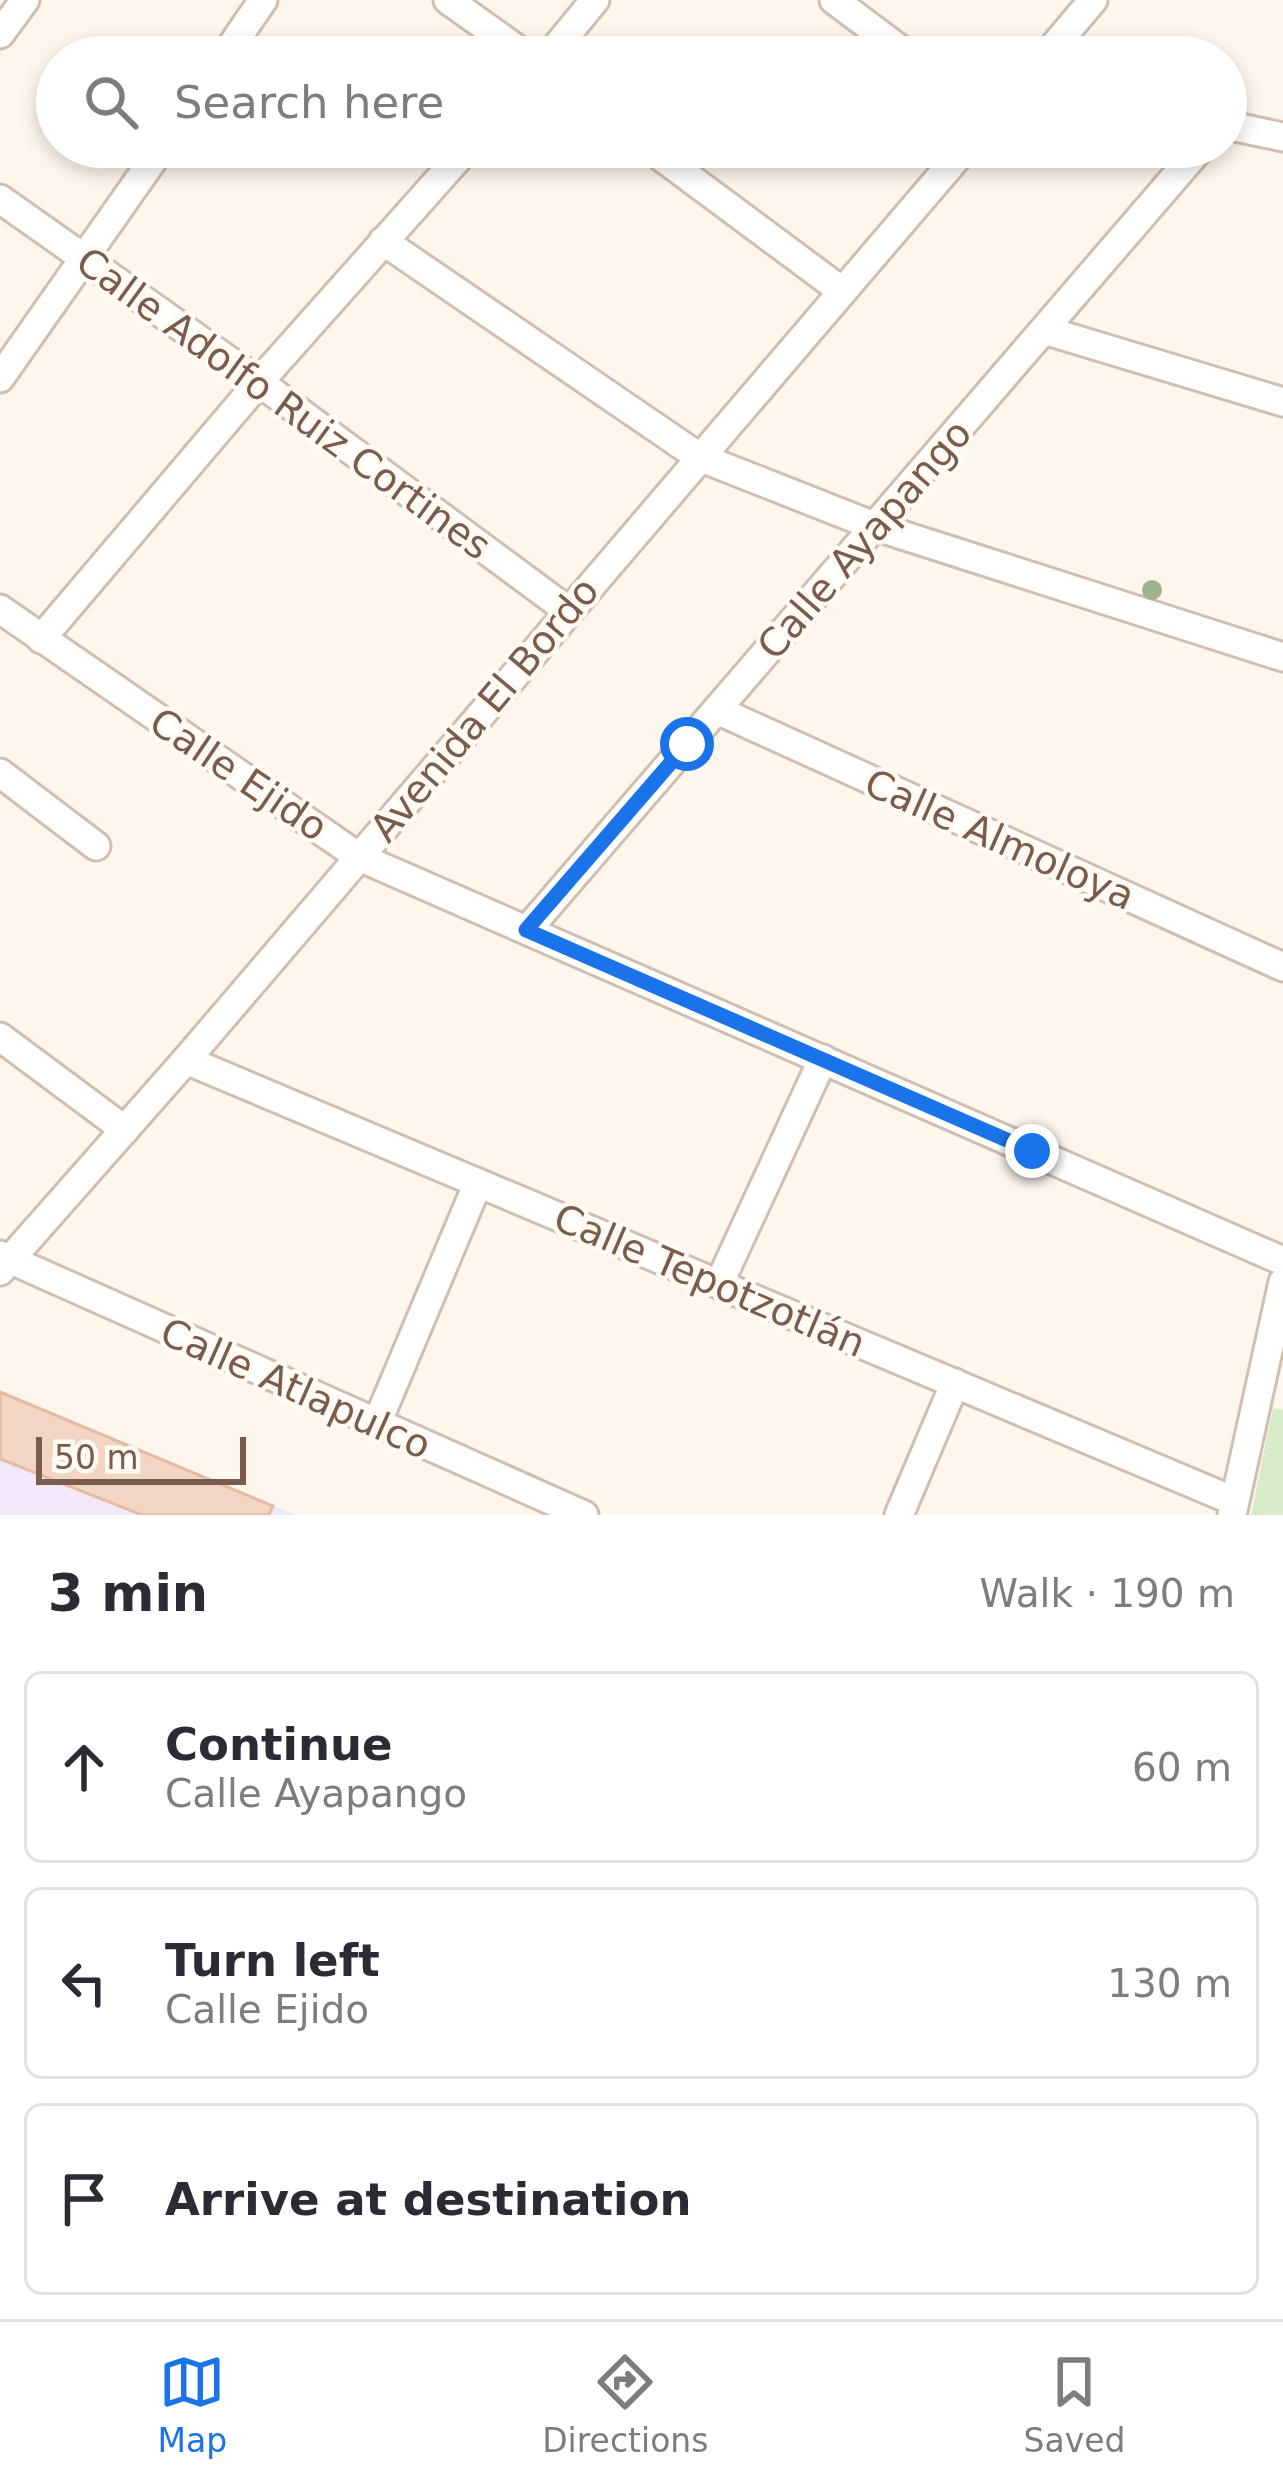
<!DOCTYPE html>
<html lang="en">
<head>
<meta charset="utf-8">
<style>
  :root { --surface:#fff; --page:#f2f2f3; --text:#2b2b33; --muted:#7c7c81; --line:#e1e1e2; --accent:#1a73e8 }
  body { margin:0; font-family:"DejaVu Sans",sans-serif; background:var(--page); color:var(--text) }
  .scale { position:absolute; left:36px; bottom:30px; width:210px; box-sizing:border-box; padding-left:12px; border:6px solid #7a5c4d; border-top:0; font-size:33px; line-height:42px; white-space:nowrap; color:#7a5c4d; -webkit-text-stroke:9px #fffaf3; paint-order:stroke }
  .stop { position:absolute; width:36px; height:36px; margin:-27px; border:9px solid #1a73e8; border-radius:50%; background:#fff }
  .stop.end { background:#1a73e8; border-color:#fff; box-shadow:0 3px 12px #0008 }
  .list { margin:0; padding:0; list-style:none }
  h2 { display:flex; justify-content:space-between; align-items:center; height:156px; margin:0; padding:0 48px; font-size:51px }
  h2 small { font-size:39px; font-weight:400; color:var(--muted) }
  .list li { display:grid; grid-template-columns:78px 1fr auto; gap:36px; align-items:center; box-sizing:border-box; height:192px; margin:0 24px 24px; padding:0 24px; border:3px solid var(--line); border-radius:18px }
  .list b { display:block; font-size:45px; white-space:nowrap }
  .list p { margin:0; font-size:39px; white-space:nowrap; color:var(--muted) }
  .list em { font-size:39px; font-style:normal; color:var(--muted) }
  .icon { flex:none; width:66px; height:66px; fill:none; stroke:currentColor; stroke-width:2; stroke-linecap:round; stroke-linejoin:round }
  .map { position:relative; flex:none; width:1283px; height:1515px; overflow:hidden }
  .search { position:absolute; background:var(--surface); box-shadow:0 6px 18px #0003; left:36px; right:36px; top:36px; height:132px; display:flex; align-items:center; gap:30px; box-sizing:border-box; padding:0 42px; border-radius:66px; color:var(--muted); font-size:45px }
  .sheet { height:804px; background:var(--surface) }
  nav { display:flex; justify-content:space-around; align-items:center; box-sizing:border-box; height:168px; border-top:3px solid var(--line); background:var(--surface); font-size:33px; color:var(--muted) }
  nav a { display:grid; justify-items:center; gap:6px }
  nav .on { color:var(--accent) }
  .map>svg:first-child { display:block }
  .education { fill:#f3e8fa }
  .green { fill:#d8ecc9 }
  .building { fill:#f3d5c3; stroke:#e6bba3; stroke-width:3 }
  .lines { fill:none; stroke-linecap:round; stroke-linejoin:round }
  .minor-casing { stroke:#d1beb0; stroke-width:33 }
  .minor { stroke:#fff; stroke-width:27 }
  .tree { fill:#a0b28e }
  .route { stroke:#1a73e8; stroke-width:15 }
  .labels { text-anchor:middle; stroke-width:9; stroke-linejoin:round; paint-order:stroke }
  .street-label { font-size:39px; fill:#7a5c4d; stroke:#fffaf3 }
</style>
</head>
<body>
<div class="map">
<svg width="1283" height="1515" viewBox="0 0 1283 1515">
  <rect width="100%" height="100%" fill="#fdf6ec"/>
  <polygon class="education" points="0,1392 296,1515 0,1515"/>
  <polygon class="green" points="1273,1408 1283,1410 1283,1515 1251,1515"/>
  <polygon class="building" points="0,1392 273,1506 269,1515 142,1515 0,1459"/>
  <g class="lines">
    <g class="minor-casing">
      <g id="minor">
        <polyline points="448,0 528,57"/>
        <polyline points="834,0 910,57"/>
        <polyline points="0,34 25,0"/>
        <polyline points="224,57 263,0"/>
        <polyline points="548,57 595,0"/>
        <polyline points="1045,57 1093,0"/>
        <polyline points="1226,125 1283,137"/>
        <polyline points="648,147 842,291"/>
        <polyline points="0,199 259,382 567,610"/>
        <polyline points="383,241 699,457 874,526 1283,657"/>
        <polyline points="1044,330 1283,402"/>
        <polyline points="0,378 162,147"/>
        <polyline points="0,609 359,857 1283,1261"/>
        <polyline points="41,639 259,382 468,147"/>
        <polyline points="717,710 1283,967"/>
        <polyline points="0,773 96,846"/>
        <polyline points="527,930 1201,147"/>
        <polyline points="0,1037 125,1130"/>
        <polyline points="186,1060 1234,1501"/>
        <polyline points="0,1255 584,1515"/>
        <polyline points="0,1271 186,1060 966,147"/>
        <polyline points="719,1284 823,1059"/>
        <polyline points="377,1423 478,1183"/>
        <polyline points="899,1515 955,1383"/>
        <polyline points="1232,1515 1283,1282"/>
      </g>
    </g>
    <use href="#minor" class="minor"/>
  </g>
  <circle class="tree" cx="1152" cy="590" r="10"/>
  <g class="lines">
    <polyline class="route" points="687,744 526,930 1032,1151"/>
  </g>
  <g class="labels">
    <g class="street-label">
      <text transform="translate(284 403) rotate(36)" y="14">Calle Adolfo Ruiz Cortines</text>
      <text transform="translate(864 539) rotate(-49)" y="14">Calle Ayapango</text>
      <text transform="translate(484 709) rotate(-50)" y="14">Avenida El Bordo</text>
      <text transform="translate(239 774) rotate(34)" y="14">Calle Ejido</text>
      <text transform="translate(1000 839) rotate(24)" y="14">Calle Almoloya</text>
      <text transform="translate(710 1280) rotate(23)" y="14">Calle Tepotzotlán</text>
      <text transform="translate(296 1388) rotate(24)" y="14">Calle Atlapulco</text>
    </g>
  </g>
</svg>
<div class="scale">50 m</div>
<div class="stop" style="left:687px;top:744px"></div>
<div class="stop end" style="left:1032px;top:1151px"></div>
<div class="search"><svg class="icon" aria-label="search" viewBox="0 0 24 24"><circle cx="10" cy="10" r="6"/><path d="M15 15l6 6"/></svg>Search here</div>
</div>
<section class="sheet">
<h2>3 min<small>Walk · 190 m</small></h2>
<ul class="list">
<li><svg class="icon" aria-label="ahead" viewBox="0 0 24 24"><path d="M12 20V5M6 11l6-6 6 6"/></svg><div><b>Continue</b><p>Calle Ayapango</p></div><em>60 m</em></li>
<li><svg class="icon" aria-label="left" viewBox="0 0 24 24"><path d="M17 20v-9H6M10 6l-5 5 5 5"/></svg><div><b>Turn left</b><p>Calle Ejido</p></div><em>130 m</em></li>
<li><svg class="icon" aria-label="arrive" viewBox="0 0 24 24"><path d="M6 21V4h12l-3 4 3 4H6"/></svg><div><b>Arrive at destination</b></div></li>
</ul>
</section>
<nav>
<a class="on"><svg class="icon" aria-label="map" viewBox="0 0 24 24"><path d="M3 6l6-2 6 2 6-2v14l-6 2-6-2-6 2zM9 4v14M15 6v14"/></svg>Map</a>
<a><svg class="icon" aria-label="directions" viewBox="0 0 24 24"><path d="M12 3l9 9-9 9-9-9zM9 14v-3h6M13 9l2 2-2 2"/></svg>Directions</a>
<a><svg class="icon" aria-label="saved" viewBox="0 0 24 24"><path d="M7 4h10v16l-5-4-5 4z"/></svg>Saved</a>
</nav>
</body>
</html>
